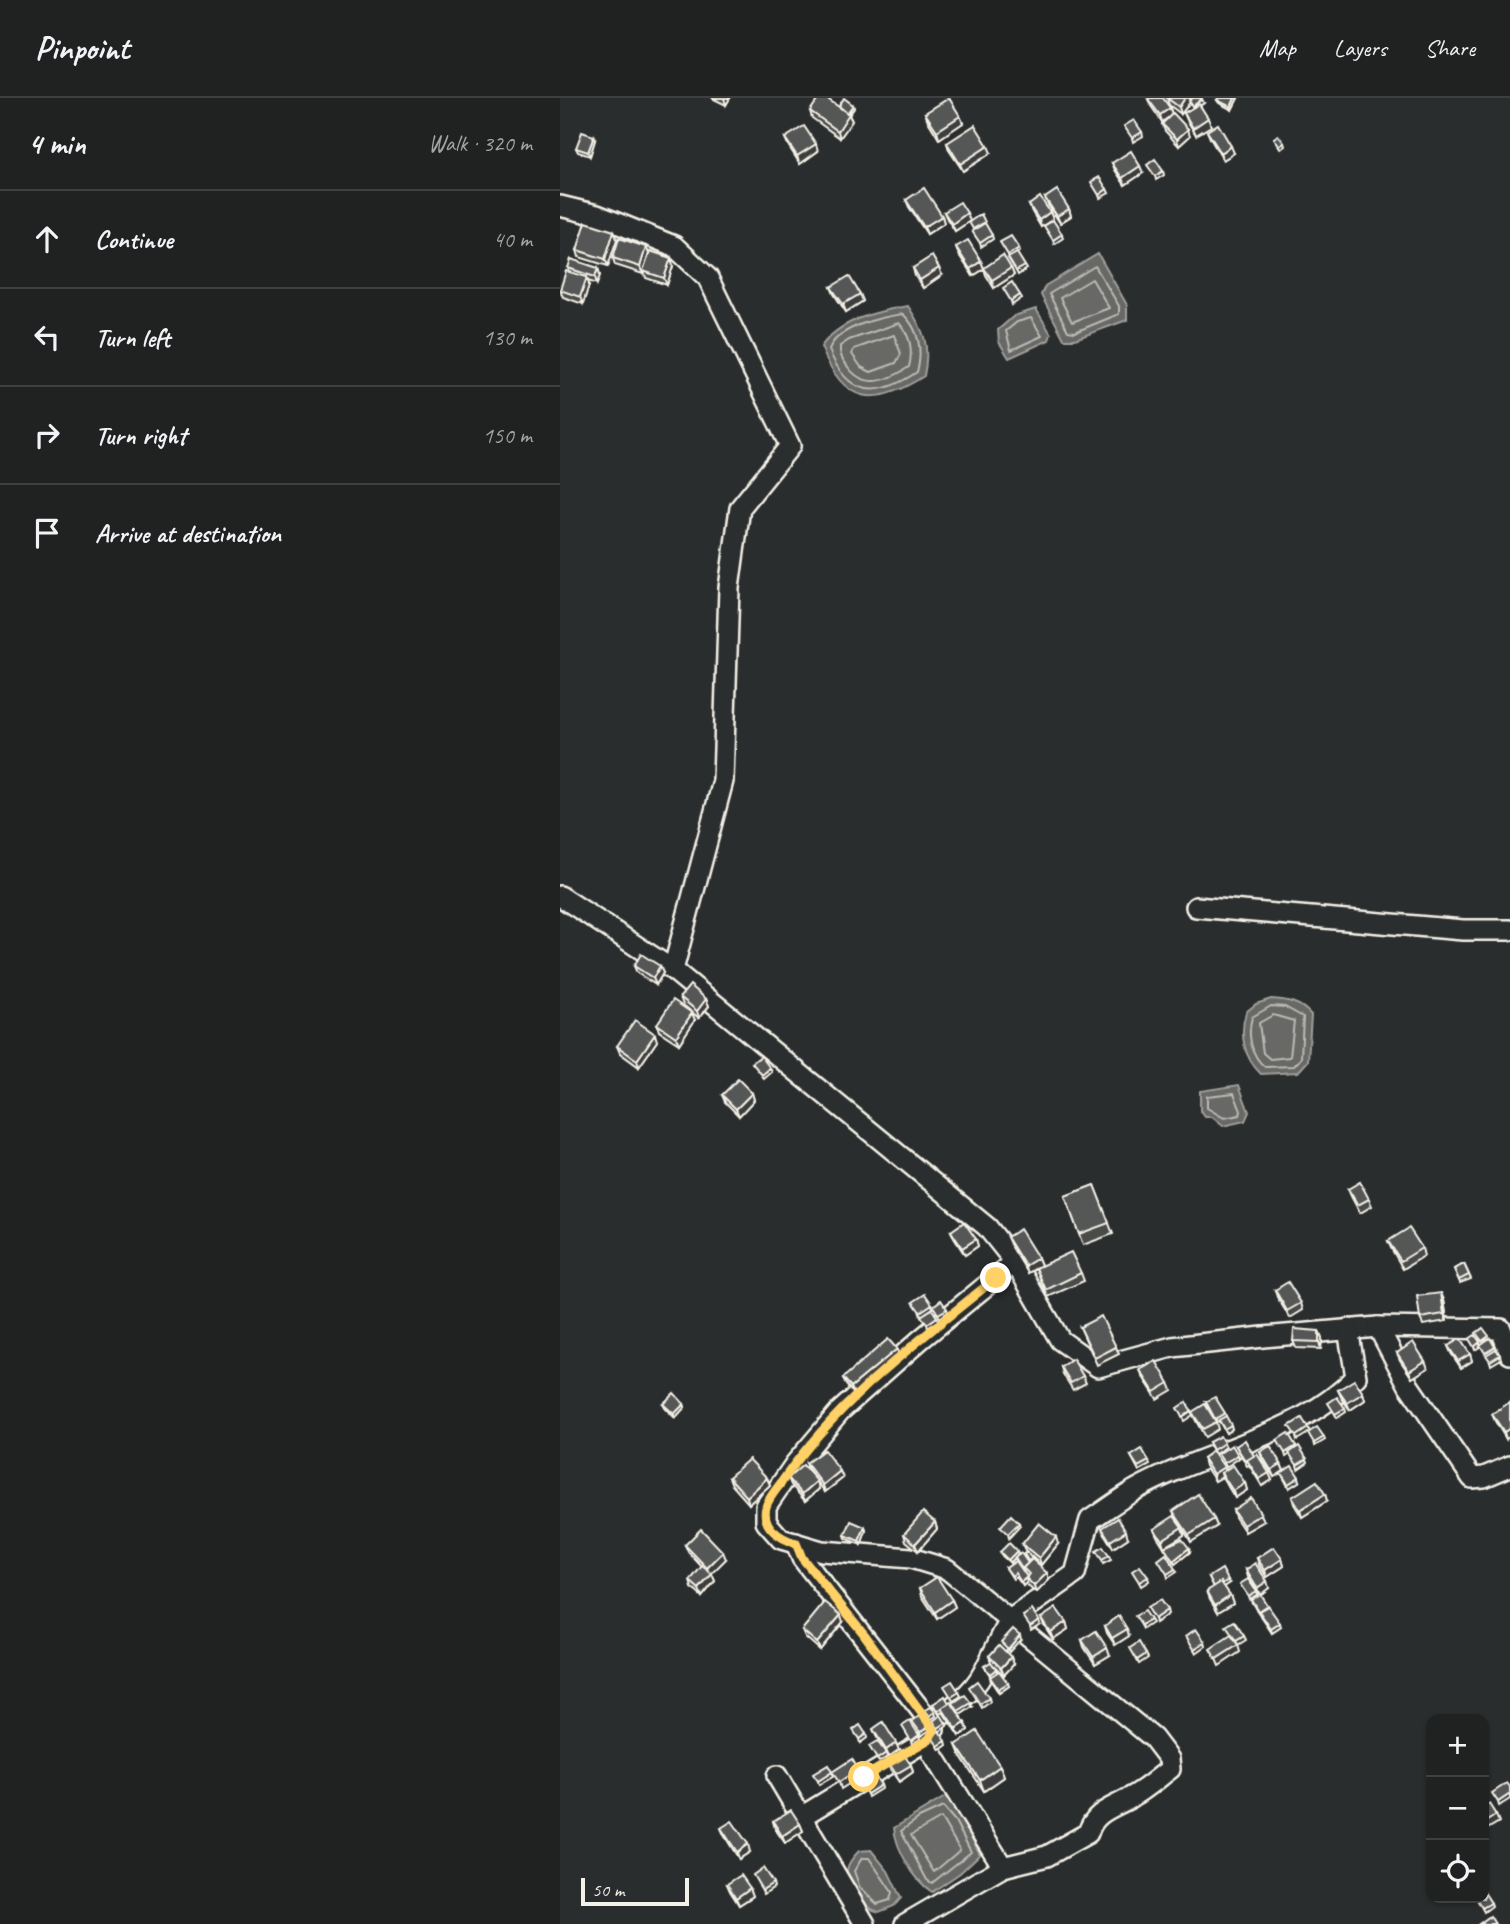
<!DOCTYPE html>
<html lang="en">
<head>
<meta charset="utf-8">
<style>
  :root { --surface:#202222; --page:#2d2f2f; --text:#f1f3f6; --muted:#a2a4a5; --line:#3d3f40 }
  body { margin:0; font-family:Caveat,sans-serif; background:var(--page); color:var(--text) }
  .controls { position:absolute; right:21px; bottom:21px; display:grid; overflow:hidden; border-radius:14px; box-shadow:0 2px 5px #0004 }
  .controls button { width:63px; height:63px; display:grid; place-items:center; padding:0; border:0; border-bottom:2px solid var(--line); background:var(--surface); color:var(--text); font:35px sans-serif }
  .scale { position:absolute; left:21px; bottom:18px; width:108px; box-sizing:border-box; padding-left:7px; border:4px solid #f4f1e8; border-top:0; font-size:19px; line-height:24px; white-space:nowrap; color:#f4f1e8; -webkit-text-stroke:5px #2a2d2e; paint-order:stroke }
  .stop { position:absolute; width:21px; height:21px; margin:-16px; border:5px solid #ffd166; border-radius:50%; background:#fff }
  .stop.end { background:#ffd166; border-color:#fff; box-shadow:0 2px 7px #0008 }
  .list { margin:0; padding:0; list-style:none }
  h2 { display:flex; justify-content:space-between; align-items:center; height:91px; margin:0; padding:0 28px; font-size:30px }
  h2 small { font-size:23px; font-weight:400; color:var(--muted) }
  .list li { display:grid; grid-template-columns:46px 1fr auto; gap:21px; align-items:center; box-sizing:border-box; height:98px; padding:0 28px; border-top:2px solid var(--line) }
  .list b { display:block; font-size:26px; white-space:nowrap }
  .list em { font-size:23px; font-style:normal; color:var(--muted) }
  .icon { flex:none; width:38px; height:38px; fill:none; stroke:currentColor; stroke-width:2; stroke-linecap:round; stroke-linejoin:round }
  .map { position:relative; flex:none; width:950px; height:1826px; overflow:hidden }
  header { display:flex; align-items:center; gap:42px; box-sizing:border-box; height:98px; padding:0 35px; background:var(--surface); border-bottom:2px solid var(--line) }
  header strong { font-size:33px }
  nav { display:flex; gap:38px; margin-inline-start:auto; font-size:24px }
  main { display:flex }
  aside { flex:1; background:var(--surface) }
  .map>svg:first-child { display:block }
  .water { fill:#676866; stroke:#9f9f9a; stroke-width:2 }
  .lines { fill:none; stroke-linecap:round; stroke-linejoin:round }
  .shore { stroke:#bcbab4; stroke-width:2 }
  .minor-casing { stroke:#f4f1e8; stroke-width:24 }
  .minor { stroke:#2a2d2e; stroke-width:19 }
  .wall { fill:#494b4a; stroke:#f4f1e8; stroke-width:2 }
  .shaded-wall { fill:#3c3d3c; stroke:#f4f1e8; stroke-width:2 }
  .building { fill:#555756; stroke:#f4f1e8; stroke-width:2 }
  .route { stroke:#ffd166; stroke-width:9 }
</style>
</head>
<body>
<header>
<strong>Pinpoint</strong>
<nav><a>Map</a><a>Layers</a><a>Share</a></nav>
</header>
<main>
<aside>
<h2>4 min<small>Walk · 320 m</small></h2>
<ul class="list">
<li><svg class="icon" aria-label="ahead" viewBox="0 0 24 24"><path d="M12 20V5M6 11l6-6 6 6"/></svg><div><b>Continue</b></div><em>40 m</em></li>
<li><svg class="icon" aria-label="left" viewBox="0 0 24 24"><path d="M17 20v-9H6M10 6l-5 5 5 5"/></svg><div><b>Turn left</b></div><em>130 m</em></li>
<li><svg class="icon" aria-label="right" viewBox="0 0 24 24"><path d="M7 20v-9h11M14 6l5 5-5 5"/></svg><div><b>Turn right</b></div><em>150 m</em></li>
<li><svg class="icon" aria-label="arrive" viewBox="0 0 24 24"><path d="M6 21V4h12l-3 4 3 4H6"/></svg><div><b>Arrive at destination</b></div></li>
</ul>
</aside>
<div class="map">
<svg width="950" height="1826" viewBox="0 0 950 1826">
  <rect width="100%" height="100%" fill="#2a2d2e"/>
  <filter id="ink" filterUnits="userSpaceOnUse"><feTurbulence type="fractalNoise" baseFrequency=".0143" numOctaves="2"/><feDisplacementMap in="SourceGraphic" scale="14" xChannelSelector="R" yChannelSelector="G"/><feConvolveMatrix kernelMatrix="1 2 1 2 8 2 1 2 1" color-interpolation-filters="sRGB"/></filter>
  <g filter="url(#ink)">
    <g class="water">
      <polygon points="538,156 567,207 567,222 515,241 504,241 481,197 485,188"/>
      <path d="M348,208C365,234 370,247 364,278C314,310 284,307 261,249C279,222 317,213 348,208Z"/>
      <polygon points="476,211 491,236 489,242 449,260 439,244 438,232 454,218"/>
      <path d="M711,901C727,902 740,904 751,917L748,963L738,974L701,976C684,960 679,937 686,914L696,906Z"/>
      <polygon points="679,987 689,1014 685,1023 663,1028 652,1019 645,1019 640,1012 640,993"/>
      <path d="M385,1699L401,1720L420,1756L400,1775L372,1794C354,1782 336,1751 334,1730Z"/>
      <path d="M311,1752L328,1773L341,1800L334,1808L319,1814C304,1810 284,1788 287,1772C288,1765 294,1758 299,1753Z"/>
    </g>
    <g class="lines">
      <g class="shore">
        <polygon points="535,168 559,208 559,216 515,234 508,233 489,196"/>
        <polygon points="532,181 549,210 512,224 500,200"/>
        <path d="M343,216C359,231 363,253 357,274C317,301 288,299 269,252C276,229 321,219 343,216Z"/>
        <polygon points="471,220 482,238 451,252 446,233 457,224"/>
        <path d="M339,225C350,237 353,253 349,269C328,283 305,292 288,269C283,262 279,257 280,248L289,242Z"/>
        <polygon points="334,237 341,256 336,265 311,274 301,269 292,256 294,251"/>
        <path d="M711,908L725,909L743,919L741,960L734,968L705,969C691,958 687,937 692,919Z"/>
        <polygon points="713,917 734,923 730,959 710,961 703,955 699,925"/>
        <polygon points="674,995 681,1013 680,1017 664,1020 647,1010 647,998"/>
        <polygon points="383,1709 395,1723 411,1754 372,1785 367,1782 341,1733 359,1720"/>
        <polygon points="381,1720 400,1752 374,1774 351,1737"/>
        <polygon points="302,1760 309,1760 332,1794 330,1802 317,1806 300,1790 294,1773"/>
      </g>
      <g class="minor-casing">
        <g id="minor">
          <polyline points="0,108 37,117 114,148 148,180 230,348 180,410 169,490 163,683 113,872"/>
          <polyline points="0,798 113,872 427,1129 455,1164 500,1242 538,1269 612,1249 703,1239 818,1229 941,1231 950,1256"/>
          <polyline points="636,809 903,832 950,832"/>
          <polyline points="818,1229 849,1288 912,1380 924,1379 950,1368"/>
          <polyline points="236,1445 242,1460 371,1625 374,1632 369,1641 372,1655 443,1769"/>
          <path d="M451,1521L515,1476L530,1422C545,1412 560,1401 575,1392C647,1352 738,1339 796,1279L788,1231"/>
          <path d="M371,1625C389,1612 413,1595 423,1575C433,1557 440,1539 451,1521"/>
          <polyline points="217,1678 305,1826"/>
          <polyline points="241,1719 369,1641"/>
          <path d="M345,1826L443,1769L487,1758L528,1735C535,1712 554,1710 573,1698C586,1691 598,1680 610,1671L609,1661L593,1640L387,1471L351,1460L262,1453L221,1441L206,1424V1408L235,1366L280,1313L360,1242L455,1164"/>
        </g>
      </g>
      <use href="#minor" class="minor"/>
    </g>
    <g class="wall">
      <polygon points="152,0 170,0 166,7"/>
      <polygon points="607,0 644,5 640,7 651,28 636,37 627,22 624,15 633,10 630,4 621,16 609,7"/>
      <polygon points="678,0 672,12 659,5 657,2"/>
      <polygon points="588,1 610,10 612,16 630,38 619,48 605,33 602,26 607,21 602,24 591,8"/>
      <polygon points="293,7 294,10 289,17 292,23 280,40 252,20 250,13"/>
      <polygon points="365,15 400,18 403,25 379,41 368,23"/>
      <polygon points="647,33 674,55 663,62 650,40"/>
      <polygon points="225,40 258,53 240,66 228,47"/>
      <polygon points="35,42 30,58 18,54 16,50"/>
      <polygon points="387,45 431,55 403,73 389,52"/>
      <polygon points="552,65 583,75 565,87 555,72"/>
      <polygon points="485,100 509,111 511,118 500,125 488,107"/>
      <polygon points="346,102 382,118 384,125 367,136 349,109"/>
      <polygon points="469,107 490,114 493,121 481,129 472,114"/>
      <polygon points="384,114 410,123 395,133 387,121"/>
      <polygon points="54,133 57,141 48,168 19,159 17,152"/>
      <polygon points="86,149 89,156 111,160 113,168 107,187 86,180 84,173 83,176 55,167 53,160"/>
      <polygon points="396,149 421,163 424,171 413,178 399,157"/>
      <polygon points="8,170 38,170 40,177 37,186 28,183 29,187 23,206 3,199 0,192 9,173"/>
      <polygon points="353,170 382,177 363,190 355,178"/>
      <polygon points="424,170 451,170 454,177 434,190 426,177"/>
      <polygon points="271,189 300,196 303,203 286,214 274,196"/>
      <polygon points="74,868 103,875 96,887 77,875"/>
      <polygon points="120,899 146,901 149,908 139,920 123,907"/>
      <polygon points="135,922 119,946 99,933 97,926"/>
      <polygon points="97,943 79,969 60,955 57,948"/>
      <polygon points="192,995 194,1002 179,1018 165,1004 162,997"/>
      <polygon points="534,1087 553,1136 523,1147 505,1098"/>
      <polygon points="788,1091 809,1101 812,1108 800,1115 791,1098"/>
      <polygon points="391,1133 416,1141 418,1148 405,1157 394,1140"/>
      <polygon points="447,1139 478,1160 481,1167 521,1175 524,1183 488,1199 476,1170 468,1175 450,1146"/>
      <polygon points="828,1143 862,1150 864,1158 843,1171 831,1150"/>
      <polygon points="904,1166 911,1181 900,1185 894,1171"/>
      <polygon points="715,1192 741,1205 743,1212 730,1220 717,1199"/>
      <polygon points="884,1202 887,1223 863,1227 860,1220"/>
      <polygon points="520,1229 556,1249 559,1256 537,1267"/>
      <polygon points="759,1233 762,1240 761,1251 736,1250 733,1243"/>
      <polygon points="888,1248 910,1256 912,1263 901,1270 891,1255"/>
      <polygon points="837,1255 868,1270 852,1280 840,1262"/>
      <polygon points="339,1258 294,1296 286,1287 283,1280"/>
      <polygon points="501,1269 523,1278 526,1285 513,1292 503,1276"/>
      <polygon points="580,1272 609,1285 612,1292 597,1301 583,1279"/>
      <polygon points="778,1292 803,1295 805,1302 790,1312 781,1299"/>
      <polygon points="646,1304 665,1315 666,1319 672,1331 666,1335 659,1323 657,1324"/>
      <polygon points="950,1304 946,1341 935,1323 932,1316"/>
      <polygon points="103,1306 124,1306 125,1309 115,1320 105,1310"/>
      <polygon points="632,1314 656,1324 658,1331 645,1339 635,1321"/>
      <polygon points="649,1344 664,1345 666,1349 655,1356 665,1372 685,1385 687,1392 675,1400 662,1379 655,1383 645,1368 643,1360 653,1353"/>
      <polygon points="676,1348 694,1358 712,1382 702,1388 689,1367 687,1368"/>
      <polygon points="700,1354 721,1366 724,1373 740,1383 729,1390 721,1375 714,1379 702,1361"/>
      <polygon points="571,1358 589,1363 590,1367 579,1373"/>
      <polygon points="246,1365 283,1380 265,1394 249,1372"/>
      <polygon points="169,1379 207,1380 210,1387 189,1406 172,1387"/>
      <polygon points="228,1380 259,1391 245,1403 231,1387"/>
      <polygon points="765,1396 767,1403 742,1419 734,1406 732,1399"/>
      <polygon points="673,1412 704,1423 685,1434 675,1419"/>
      <polygon points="613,1413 654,1421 657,1428 631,1444 616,1420"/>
      <polygon points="375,1424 377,1431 358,1453 346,1443 344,1436"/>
      <polygon points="305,1429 306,1433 301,1447 286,1440 285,1437"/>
      <polygon points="622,1429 624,1437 608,1447 630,1454 615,1466 597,1438 594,1431"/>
      <polygon points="542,1430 568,1440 553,1450 545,1437"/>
      <polygon points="462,1446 498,1446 481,1467 470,1457 489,1482 476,1495 468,1488 467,1484 463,1488 456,1479 453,1481 446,1470 467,1479 455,1460 450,1465 441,1457 440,1454 457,1453 458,1456 456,1459 468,1465 464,1456 466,1454"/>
      <polygon points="125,1447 166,1461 151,1475 155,1483 142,1499 132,1490 130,1483 142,1469 128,1454"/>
      <polygon points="697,1460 722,1461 724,1468 707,1479 699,1467"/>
      <polygon points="686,1472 709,1490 700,1497 721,1529 712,1535 692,1505 691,1501 699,1496 688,1479"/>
      <polygon points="649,1479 670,1485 664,1489 670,1497 673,1505 658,1514 650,1501 647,1493 654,1489"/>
      <polygon points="360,1490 392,1502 395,1509 377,1521 362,1498"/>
      <polygon points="481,1520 506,1524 508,1531 493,1541 484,1527"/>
      <polygon points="283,1524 260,1552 245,1539 242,1532"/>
      <polygon points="545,1528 569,1538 555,1547 547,1535"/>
      <polygon points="522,1542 550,1557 535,1566 524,1549"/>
      <polygon points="429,1558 454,1566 444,1577 432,1566 437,1574 449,1588 439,1595 431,1583 430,1579 431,1579 424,1568 431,1564"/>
      <polygon points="389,1605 395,1609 412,1609 400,1617 405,1625 408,1632 399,1638 383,1614 379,1616 373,1606"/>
      <polygon points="313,1631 339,1652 351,1667 353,1674 339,1684 328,1668 326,1661 329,1658 316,1638"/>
      <polygon points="396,1647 440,1668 444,1679 424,1693 400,1657"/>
      <polygon points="213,1723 240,1726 243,1733 225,1745 215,1731"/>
      <polygon points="161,1730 190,1754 179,1761 164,1737"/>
      <polygon points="167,1786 190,1790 193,1798 179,1807 170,1793"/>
    </g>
    <g class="shaded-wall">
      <polygon points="164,0 170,0 166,7"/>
      <polygon points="625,0 633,0 621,16 619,9"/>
      <polygon points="675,0 678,0 672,12 671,9"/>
      <polygon points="642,1 644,5 634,11 633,8"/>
      <polygon points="293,7 294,10 289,17 292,23 280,40 278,33"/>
      <polygon points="610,10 612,17 602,24 600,17"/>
      <polygon points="400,18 403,25 379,41 377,33"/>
      <polygon points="648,20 651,28 636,37 633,30"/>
      <polygon points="628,31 630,38 619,48 617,41"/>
      <polygon points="582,34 583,38 573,44 572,40"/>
      <polygon points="34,38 35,42 30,58 28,54"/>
      <polygon points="724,45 725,48 721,51 719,48"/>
      <polygon points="256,46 258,53 240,66 237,58"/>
      <polygon points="428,48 431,55 403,73 400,66"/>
      <polygon points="671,48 674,55 663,62 661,55"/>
      <polygon points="580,68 583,75 565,87 562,80"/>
      <polygon points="603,73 604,77 596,82 595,78"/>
      <polygon points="547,91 549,95 540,100 539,97"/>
      <polygon points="509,111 511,118 500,125 497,118"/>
      <polygon points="490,114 493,121 481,129 479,122"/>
      <polygon points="407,115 410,123 395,133 392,126"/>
      <polygon points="382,118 384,125 367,136 364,129"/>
      <polygon points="54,133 57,141 48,168 45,161"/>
      <polygon points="502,136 503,140 494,146 493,142"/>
      <polygon points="432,137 433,141 421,149 420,145"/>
      <polygon points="86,149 89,156 83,176 80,169"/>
      <polygon points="459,150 460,153 449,160 448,157"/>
      <polygon points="111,160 113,168 107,187 104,180"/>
      <polygon points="421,163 424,171 413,178 410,171"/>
      <polygon points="465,168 467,171 458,177 456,173"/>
      <polygon points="38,170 40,177 37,186 35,179"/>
      <polygon points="379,170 382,177 363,190 360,182"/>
      <polygon points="451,170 454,177 434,190 432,182"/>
      <polygon points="27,179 29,187 23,206 20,199"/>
      <polygon points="300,196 303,203 286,214 283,206"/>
      <polygon points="460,197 462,200 452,207 451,203"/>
      <polygon points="100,868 103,875 96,887 93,880"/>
      <polygon points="146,901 149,908 139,920 137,913"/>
      <polygon points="132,915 135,922 119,946 116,939"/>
      <polygon points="95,936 97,943 79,969 77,962"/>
      <polygon points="210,970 212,974 204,981 202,977"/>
      <polygon points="192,995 194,1002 179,1018 176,1011"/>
      <polygon points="416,1141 418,1148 405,1157 402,1150"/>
      <polygon points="478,1160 481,1167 468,1175 465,1168"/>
      <polygon points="881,1195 884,1202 887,1223 884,1216"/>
      <polygon points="372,1206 373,1210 361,1218 360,1214"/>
      <polygon points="387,1211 388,1214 380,1220 378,1216"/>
      <polygon points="377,1219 379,1223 368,1230 367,1226"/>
      <polygon points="759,1233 762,1240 761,1251 759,1244"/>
      <polygon points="920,1244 921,1248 915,1252 914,1249"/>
      <polygon points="337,1251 339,1258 294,1296 291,1289"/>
      <polygon points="910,1256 912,1263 901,1270 898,1263"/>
      <polygon points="940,1257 941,1261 931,1267 930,1263"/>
      <polygon points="865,1263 868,1270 852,1280 849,1273"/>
      <polygon points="803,1295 805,1302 790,1312 787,1305"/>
      <polygon points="124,1306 125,1309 115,1320 114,1316"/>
      <polygon points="785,1310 786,1314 777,1320 775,1316"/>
      <polygon points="631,1313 633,1317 624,1323 622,1319"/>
      <polygon points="671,1327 672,1331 666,1335 664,1331"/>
      <polygon points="748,1330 750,1334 737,1342 736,1338"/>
      <polygon points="950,1330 950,1339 946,1341 944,1334"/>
      <polygon points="764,1339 765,1342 755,1348 754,1345"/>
      <polygon points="736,1348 737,1352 726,1359 725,1355"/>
      <polygon points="678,1357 679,1360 666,1369 664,1365"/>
      <polygon points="747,1361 748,1364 738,1371 737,1367"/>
      <polygon points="721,1366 724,1373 714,1379 711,1372"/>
      <polygon points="664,1369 666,1376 661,1375 662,1379 655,1383 653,1376"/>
      <polygon points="280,1373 283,1380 265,1394 263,1387"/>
      <polygon points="709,1375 712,1382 702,1388 699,1381"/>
      <polygon points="739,1379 740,1383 729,1390 728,1386"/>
      <polygon points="207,1380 210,1387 189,1406 187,1399"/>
      <polygon points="257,1383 259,1391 245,1403 242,1396"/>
      <polygon points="685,1385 687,1392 675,1400 673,1393"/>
      <polygon points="765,1396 767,1403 742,1419 740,1412"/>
      <polygon points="701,1416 704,1423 685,1434 683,1427"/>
      <polygon points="654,1421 657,1428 631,1444 629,1437"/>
      <polygon points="375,1424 377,1431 358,1453 355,1446"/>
      <polygon points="459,1425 460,1428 449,1440 448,1436"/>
      <polygon points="305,1429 306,1433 301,1447 299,1443"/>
      <polygon points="622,1429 624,1437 604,1449 602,1442"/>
      <polygon points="566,1433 568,1440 553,1450 550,1443"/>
      <polygon points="496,1439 498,1446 481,1467 479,1460"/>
      <polygon points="629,1450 630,1454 615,1466 613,1463"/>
      <polygon points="457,1453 458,1456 450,1465 448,1462"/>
      <polygon points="163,1454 166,1461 150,1477 147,1470"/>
      <polygon points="549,1458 551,1462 543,1466 542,1462"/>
      <polygon points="722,1461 724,1468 707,1479 705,1472"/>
      <polygon points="615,1471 617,1474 608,1480 607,1476"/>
      <polygon points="487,1475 489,1482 476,1495 474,1488"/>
      <polygon points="152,1476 155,1483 142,1499 139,1491"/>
      <polygon points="588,1479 589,1483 581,1488 579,1484"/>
      <polygon points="466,1481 467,1484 463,1488 461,1484"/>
      <polygon points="668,1482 670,1485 657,1494 655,1490"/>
      <polygon points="707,1483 709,1490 700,1497 697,1490"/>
      <polygon points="696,1493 697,1497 689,1501 688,1498"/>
      <polygon points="670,1497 673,1505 658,1514 655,1507"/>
      <polygon points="392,1502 395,1509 377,1521 375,1514"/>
      <polygon points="607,1512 608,1516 595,1525 594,1521"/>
      <polygon points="281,1517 283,1524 260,1552 257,1545"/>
      <polygon points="479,1522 480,1526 471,1532 470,1528"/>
      <polygon points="590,1522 592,1525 583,1531 581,1527"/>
      <polygon points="506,1524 508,1531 493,1541 490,1534"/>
      <polygon points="720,1525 721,1529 712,1535 711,1531"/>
      <polygon points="567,1531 569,1538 555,1547 552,1540"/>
      <polygon points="460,1537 461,1541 449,1554 448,1551"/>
      <polygon points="684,1538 686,1542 678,1547 680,1554 659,1568 656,1561 678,1547 676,1543"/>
      <polygon points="645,1544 646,1548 636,1555 634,1551"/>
      <polygon points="547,1550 550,1557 535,1566 533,1559"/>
      <polygon points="586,1556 588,1560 579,1566 577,1562"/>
      <polygon points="451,1559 454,1566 444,1577 441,1570"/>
      <polygon points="436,1571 437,1575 431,1579 430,1576"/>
      <polygon points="448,1585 449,1588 439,1595 438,1591"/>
      <polygon points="399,1594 401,1598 393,1603 391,1599"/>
      <polygon points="429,1600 430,1604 422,1610 420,1606"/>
      <polygon points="411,1605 412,1609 400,1617 398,1613"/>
      <polygon points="382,1610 383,1614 379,1616 378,1613"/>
      <polygon points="375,1614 376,1618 370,1622 369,1618"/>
      <polygon points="386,1625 387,1628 379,1634 378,1630"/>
      <polygon points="405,1625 408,1632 399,1638 396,1631"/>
      <polygon points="369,1629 370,1632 361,1638 360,1634"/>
      <polygon points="306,1636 307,1640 300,1645 299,1641"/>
      <polygon points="359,1637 360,1641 352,1646 351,1643"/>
      <polygon points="386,1643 387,1647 380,1652 378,1648"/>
      <polygon points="336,1645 339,1652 329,1659 326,1652"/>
      <polygon points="326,1655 327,1659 319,1664 317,1661"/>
      <polygon points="351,1667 353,1674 339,1684 336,1676"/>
      <polygon points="440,1668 444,1679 424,1693 420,1682"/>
      <polygon points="298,1671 301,1678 281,1691 279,1684"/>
      <polygon points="272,1674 274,1678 259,1687 258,1683"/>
      <polygon points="321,1687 322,1690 308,1699 307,1696"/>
      <polygon points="950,1696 950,1701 939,1708 938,1704"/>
      <polygon points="936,1717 939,1724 924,1733 924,1725"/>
      <polygon points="240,1726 243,1733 225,1745 222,1738"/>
      <polygon points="188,1746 190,1754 179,1761 177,1754"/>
      <polygon points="213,1785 214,1789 204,1796 202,1792"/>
      <polygon points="190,1790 193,1798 179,1807 176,1800"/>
      <polygon points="931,1805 932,1808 924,1814 922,1810"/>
    </g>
    <g class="building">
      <polygon points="259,0 266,0 289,16 278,33 250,13"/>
      <polygon points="284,0 293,7 287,15 279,8"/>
      <polygon points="389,0 400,18 377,33 365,15"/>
      <polygon points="590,0 603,0 610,10 600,17 588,1"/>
      <polygon points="607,0 625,0 619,9"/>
      <polygon points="633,0 641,0 642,1 633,8 629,3"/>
      <polygon points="658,0 675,0 671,9 657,2"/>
      <polygon points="639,6 648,20 633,30 624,15"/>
      <polygon points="613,15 628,31 617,41 602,26"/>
      <polygon points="574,22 582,34 572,40 564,28"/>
      <polygon points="658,26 671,48 661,55 647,33"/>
      <polygon points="415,27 428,48 400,66 387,45"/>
      <polygon points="244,28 256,46 237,58 225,40"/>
      <polygon points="22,34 34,38 28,54 16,50"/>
      <polygon points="718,37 724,45 719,48 714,40"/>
      <polygon points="571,53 580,68 562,80 552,65"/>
      <polygon points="595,61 603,73 595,78 587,67"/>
      <polygon points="539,79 547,91 539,97 531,84"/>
      <polygon points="364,90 382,118 364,129 346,102"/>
      <polygon points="497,92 509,111 497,118 485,100"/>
      <polygon points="480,99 490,114 479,122 469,107"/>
      <polygon points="400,104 407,115 392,126 384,114"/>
      <polygon points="421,116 425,124 413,131 409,124"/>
      <polygon points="493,122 502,136 493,142 484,128"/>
      <polygon points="26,124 54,133 45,161 17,152"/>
      <polygon points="425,125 432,137 420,145 412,133"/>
      <polygon points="451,138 459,150 448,157 440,144"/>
      <polygon points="59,140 86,149 80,169 53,160"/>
      <polygon points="408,142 421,163 410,171 396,149"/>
      <polygon points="90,153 111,160 104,180 83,173"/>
      <polygon points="457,155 465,168 456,173 448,160"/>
      <polygon points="443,157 451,170 432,182 424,170"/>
      <polygon points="372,158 379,170 360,182 353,170"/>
      <polygon points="11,161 38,170 35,179 8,170"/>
      <polygon points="6,173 27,179 20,199 0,192"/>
      <polygon points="289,178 300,196 283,206 271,189"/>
      <polygon points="452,184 460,197 451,203 443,190"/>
      <polygon points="81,856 100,868 93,880 74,868"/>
      <polygon points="130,887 146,901 137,913 120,899"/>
      <polygon points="113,902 132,915 116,939 97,926"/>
      <polygon points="75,922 95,936 77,962 57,948"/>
      <polygon points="201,958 210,970 202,977 192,965"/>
      <polygon points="178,981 192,995 176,1011 162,997"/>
      <polygon points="800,1084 809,1101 798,1107 788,1091"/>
      <polygon points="534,1087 549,1125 519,1136 505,1098"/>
      <polygon points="404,1124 416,1141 402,1150 391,1133"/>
      <polygon points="849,1130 862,1150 841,1163 828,1143"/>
      <polygon points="460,1131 478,1160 465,1168 447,1139"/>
      <polygon points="511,1154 521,1175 486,1192 476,1170"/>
      <polygon points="904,1166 909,1177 899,1182 894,1171"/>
      <polygon points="728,1184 741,1205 727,1213 715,1192"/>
      <polygon points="881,1195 884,1216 860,1220 857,1198"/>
      <polygon points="365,1196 372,1206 360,1214 353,1204"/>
      <polygon points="381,1202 387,1211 378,1216 373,1208"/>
      <polygon points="372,1211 377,1219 367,1226 361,1218"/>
      <polygon points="541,1218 556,1249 535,1260 520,1229"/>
      <polygon points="923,1230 929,1238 922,1243 916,1235"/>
      <polygon points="734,1231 759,1233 759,1244 733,1243"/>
      <polygon points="915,1237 920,1244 914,1249 909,1241"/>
      <polygon points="930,1240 935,1249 925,1255 920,1247"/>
      <polygon points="328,1241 337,1251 291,1289 283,1280"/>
      <polygon points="900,1241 910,1256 898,1263 888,1248"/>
      <polygon points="853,1244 865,1263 849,1273 837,1255"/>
      <polygon points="936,1251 940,1257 930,1263 926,1257"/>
      <polygon points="513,1261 523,1278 511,1285 501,1269"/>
      <polygon points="596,1263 609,1285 594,1294 580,1272"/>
      <polygon points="794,1282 803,1295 787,1305 778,1292"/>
      <polygon points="114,1295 124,1306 114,1316 103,1306"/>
      <polygon points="655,1299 665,1315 655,1321 646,1304"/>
      <polygon points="777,1299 785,1310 775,1316 768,1305"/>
      <polygon points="626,1304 631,1313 622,1319 617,1310"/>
      <polygon points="950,1304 950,1330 944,1334 932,1316"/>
      <polygon points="645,1306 656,1324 643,1331 632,1314"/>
      <polygon points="666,1318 671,1327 664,1331 659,1322"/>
      <polygon points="742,1320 748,1330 736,1338 729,1328"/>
      <polygon points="757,1329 764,1339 754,1345 748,1335"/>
      <polygon points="728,1335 736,1348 725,1355 717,1342"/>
      <polygon points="660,1338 664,1345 653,1352 649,1344"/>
      <polygon points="685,1342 694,1358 686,1364 676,1348"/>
      <polygon points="672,1347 678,1357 664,1365 658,1356"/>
      <polygon points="710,1348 721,1366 711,1372 700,1354"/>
      <polygon points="739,1348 747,1361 737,1367 729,1355"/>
      <polygon points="582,1351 589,1363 578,1369 571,1358"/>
      <polygon points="264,1352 280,1373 263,1387 246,1365"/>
      <polygon points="653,1353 664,1369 653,1376 643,1360"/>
      <polygon points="697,1356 709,1375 699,1381 687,1362"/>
      <polygon points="189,1361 207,1380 187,1399 169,1379"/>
      <polygon points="243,1367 257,1383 242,1396 228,1380"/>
      <polygon points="673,1367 685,1385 673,1393 661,1375"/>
      <polygon points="732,1368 739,1379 728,1386 721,1375"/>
      <polygon points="757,1383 765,1396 740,1412 732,1399"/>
      <polygon points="638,1396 654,1421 629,1437 613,1413"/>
      <polygon points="691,1400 701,1416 683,1427 673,1412"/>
      <polygon points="363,1414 375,1424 355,1446 344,1436"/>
      <polygon points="451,1417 459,1425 448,1436 440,1429"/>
      <polygon points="614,1418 622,1429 602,1442 594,1431"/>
      <polygon points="558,1420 566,1433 550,1443 542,1430"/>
      <polygon points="291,1423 305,1429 299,1443 285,1437"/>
      <polygon points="479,1425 496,1439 479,1460 462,1446"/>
      <polygon points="141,1431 163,1454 147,1470 125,1447"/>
      <polygon points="622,1441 629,1450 613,1463 604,1449"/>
      <polygon points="449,1445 457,1453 448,1462 440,1454"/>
      <polygon points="543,1449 549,1458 542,1462 536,1453"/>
      <polygon points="714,1449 722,1461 705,1472 697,1460"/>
      <polygon points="467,1454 472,1461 468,1463 464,1456"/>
      <polygon points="461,1455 468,1465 462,1471 455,1459"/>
      <polygon points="606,1456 615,1471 607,1476 598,1462"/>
      <polygon points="472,1461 487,1475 474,1488 466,1480 469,1476 463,1470"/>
      <polygon points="456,1463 467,1479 461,1484 455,1475 452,1478 446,1470"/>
      <polygon points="695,1465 707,1483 697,1490 686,1472"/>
      <polygon points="142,1468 152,1476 139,1491 130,1483"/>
      <polygon points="580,1468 588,1479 579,1484 572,1473"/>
      <polygon points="662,1471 668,1482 662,1486 661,1484 654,1489 649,1479"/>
      <polygon points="377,1479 392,1502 375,1514 360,1490"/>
      <polygon points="688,1481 696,1493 688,1498 680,1486"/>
      <polygon points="661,1484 670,1497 655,1507 647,1493"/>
      <polygon points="700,1496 707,1507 698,1513 691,1501"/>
      <polygon points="600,1502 607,1512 594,1521 587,1510"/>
      <polygon points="265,1504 281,1517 257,1545 242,1532"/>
      <polygon points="708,1508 720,1525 711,1531 699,1513"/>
      <polygon points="496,1510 506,1524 490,1534 481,1520"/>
      <polygon points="472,1512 479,1522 470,1528 463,1518"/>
      <polygon points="584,1513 590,1522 581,1527 575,1518"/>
      <polygon points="559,1518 567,1531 552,1540 545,1528"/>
      <polygon points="674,1523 684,1538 676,1543 666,1528"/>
      <polygon points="453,1531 460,1537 448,1551 441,1544"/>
      <polygon points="636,1531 645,1544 634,1551 626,1538"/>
      <polygon points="536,1533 547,1550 533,1559 522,1542"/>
      <polygon points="671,1537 678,1547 656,1561 650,1551"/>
      <polygon points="579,1544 586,1556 577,1562 570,1550"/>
      <polygon points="439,1547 451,1559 441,1570 429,1558"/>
      <polygon points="431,1564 436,1571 430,1576 424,1568"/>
      <polygon points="439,1573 448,1585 438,1591 430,1579"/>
      <polygon points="392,1583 399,1594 391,1599 384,1588"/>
      <polygon points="417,1583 429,1600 420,1606 409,1589"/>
      <polygon points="405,1597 411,1605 398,1613 393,1605"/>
      <polygon points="385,1598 389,1605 378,1613 373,1606"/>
      <polygon points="391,1604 405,1625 396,1631 382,1610"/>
      <polygon points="371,1609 375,1614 369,1618 365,1612"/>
      <polygon points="361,1617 369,1629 360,1634 352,1623"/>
      <polygon points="381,1617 386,1625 378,1630 373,1623"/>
      <polygon points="350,1623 359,1637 351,1643 342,1628"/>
      <polygon points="323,1624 336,1645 326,1652 313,1631"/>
      <polygon points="300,1627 306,1636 299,1641 293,1632"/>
      <polygon points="379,1633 386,1643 378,1648 371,1638"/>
      <polygon points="417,1633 440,1668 420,1682 396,1647"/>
      <polygon points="317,1643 326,1655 317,1661 309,1648"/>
      <polygon points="340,1651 351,1667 336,1676 326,1661"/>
      <polygon points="292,1661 298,1671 279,1684 272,1674"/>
      <polygon points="268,1667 272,1674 258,1683 253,1676"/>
      <polygon points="315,1678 321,1687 307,1696 301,1686"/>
      <polygon points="947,1685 950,1689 950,1696 938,1704 932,1695"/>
      <polygon points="929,1706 936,1717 924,1725 924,1709"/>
      <polygon points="231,1712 240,1726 222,1738 213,1723"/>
      <polygon points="172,1723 188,1746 177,1754 161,1730"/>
      <polygon points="203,1770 213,1785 202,1792 193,1777"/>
      <polygon points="181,1777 190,1790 176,1800 167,1786"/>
      <polygon points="924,1794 931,1805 922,1810 916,1800 924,1800"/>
      <polygon points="930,1818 935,1826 919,1826"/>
    </g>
  </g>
  <g class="lines" filter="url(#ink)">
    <path class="route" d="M304,1679L369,1641L374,1632L304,1536L242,1460L236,1445C221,1441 201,1429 206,1409C208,1400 218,1390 223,1382C279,1301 361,1241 436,1180"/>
  </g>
</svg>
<div class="controls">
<button>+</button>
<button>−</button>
<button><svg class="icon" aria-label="locate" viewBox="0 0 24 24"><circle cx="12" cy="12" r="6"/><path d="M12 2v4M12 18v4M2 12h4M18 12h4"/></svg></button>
</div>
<div class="scale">50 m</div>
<div class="stop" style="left:304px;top:1679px"></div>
<div class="stop end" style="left:436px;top:1180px"></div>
</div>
</main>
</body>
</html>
